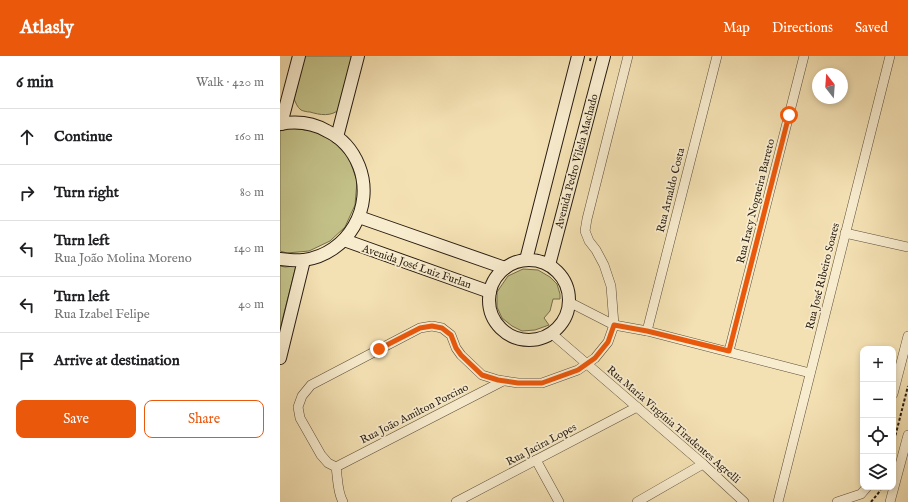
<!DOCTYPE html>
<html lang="en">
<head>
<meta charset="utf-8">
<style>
  :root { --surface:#fff; --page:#f6f6f6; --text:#202124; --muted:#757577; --line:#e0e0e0; --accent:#ea580c }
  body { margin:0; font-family:"IM FELL English",serif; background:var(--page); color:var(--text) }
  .controls { position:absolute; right:12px; bottom:12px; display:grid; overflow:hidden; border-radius:8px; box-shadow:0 2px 6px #0003 }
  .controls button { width:36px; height:36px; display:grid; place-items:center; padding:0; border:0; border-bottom:1px solid var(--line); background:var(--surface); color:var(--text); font:20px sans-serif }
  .compass { position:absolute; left:532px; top:12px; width:36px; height:36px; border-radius:50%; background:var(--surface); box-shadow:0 2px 6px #0003; rotate:343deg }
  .stop { position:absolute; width:12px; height:12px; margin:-9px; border:3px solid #ea580c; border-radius:50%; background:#fff }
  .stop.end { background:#ea580c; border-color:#fff; box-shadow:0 1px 4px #0008 }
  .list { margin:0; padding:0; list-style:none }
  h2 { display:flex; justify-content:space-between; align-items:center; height:52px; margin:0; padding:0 16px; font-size:17px }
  h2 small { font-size:13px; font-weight:400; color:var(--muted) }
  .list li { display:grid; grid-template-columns:26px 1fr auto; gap:12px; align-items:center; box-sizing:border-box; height:56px; padding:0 16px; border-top:1px solid var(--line) }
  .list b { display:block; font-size:15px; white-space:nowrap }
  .list p { margin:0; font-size:13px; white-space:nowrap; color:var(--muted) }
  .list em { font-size:13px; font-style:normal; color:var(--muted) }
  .actions { display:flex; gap:8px; padding:12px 16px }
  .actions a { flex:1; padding:9px 0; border:1px solid var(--accent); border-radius:8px; text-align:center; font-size:14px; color:var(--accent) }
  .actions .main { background:var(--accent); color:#fff }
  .icon { flex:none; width:22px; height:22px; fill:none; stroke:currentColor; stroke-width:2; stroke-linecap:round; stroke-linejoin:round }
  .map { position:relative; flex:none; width:628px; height:446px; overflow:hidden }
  header { display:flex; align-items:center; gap:24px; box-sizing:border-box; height:56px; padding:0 20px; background:var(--accent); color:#fff }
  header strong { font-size:19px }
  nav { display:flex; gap:22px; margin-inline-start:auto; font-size:14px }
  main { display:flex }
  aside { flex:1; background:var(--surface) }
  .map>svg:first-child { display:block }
  .green { fill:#c3c188; stroke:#756e4c }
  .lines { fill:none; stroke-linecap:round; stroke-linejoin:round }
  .street-casing { stroke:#5a4d3a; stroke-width:10 }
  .secondary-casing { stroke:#271c11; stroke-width:14 }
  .path { stroke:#271c11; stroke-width:2; stroke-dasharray:3 2; stroke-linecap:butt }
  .street { stroke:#f8ecce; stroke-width:9 }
  .secondary { stroke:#f8ecce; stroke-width:12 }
  .route { stroke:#ea580c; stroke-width:5 }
  .labels { text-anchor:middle; stroke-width:3.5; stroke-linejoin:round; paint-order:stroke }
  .street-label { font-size:11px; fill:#271c11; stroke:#f8ecce }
</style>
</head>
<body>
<header>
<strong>Atlasly</strong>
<nav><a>Map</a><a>Directions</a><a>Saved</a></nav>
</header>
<main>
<aside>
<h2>6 min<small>Walk · 420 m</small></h2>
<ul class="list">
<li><svg class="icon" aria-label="ahead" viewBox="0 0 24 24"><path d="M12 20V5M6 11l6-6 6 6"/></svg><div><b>Continue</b></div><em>160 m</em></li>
<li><svg class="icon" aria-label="right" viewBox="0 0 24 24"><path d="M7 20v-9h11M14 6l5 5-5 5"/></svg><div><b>Turn right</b></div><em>80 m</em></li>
<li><svg class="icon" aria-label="left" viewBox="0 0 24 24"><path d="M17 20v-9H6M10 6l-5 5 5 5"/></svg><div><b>Turn left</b><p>Rua João Molina Moreno</p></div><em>140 m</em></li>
<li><svg class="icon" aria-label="left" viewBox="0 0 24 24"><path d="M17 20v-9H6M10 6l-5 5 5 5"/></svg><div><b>Turn left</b><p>Rua Izabel Felipe</p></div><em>40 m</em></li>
<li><svg class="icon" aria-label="arrive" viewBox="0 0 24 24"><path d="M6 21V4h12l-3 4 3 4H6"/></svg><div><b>Arrive at destination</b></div></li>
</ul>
<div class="actions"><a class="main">Save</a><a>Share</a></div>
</aside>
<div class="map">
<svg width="628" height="446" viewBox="0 0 628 446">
  <rect width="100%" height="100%" fill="#f4e1b3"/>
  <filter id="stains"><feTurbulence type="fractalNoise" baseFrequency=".005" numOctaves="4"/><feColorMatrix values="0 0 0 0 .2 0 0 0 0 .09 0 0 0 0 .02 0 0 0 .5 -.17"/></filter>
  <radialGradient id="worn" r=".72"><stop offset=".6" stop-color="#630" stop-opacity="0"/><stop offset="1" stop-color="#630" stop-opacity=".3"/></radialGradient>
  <g class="green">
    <path d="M25,0H73L60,53C51,61 40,59 30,56C27,56 23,55 21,54C17,51 16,47 14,43Z"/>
    <polygon points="10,72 33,75 53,85 69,102 77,125 75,149 65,171 50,185 29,195 7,197 0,195 0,75"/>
    <polygon points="0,210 5,211 16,210 0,273"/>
    <polygon points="243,213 258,214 270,221 277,228 280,238 280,243 273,243 270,255 264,262 269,269 255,274 242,275 232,270 222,262 217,251 217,236 228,220"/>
  </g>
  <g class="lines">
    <g class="street-casing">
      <g id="street">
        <polyline points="565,177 628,191"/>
        <polyline points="289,246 334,269 367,275 530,317"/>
        <polyline points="367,275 437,0"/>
        <polyline points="271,277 423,408 464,446"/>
        <polyline points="449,295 524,0"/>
        <polyline points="613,338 628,280"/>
        <polyline points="256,404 279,446"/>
        <polyline points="56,411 223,325"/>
        <path d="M63,446C57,435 58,423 56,411L48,407L41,399L20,362L18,351L22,340L31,329L140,272L152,270L162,272L171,279L176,292L181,299L202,319L218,324L238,327H262L298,314L315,302L328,286L334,269L331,230L324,209L316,194L309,185L305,175L307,163L348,0"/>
        <polyline points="176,446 357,351"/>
        <polyline points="357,446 423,408"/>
        <polyline points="498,446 610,0"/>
        <polyline points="557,446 581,438 587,431"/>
        <polyline points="610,446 628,379"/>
      </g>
    </g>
    <g class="secondary-casing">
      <g id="secondary">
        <path d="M0,68C16,65 33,67 47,75C62,82 73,95 79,110C95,151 68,198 24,204C16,205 8,204 0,203"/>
        <polyline points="1,68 19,0"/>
        <polyline points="57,81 78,0"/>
        <polyline points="79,161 225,212"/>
        <polyline points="64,184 210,236"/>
        <polyline points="246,204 298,0"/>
        <circle cx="249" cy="244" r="40"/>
        <polyline points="269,209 324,0"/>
        <polyline points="0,302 24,204"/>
      </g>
    </g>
    <g class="path">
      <polyline points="310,5 311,0"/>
      <polyline points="613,389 628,330"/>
      <polyline points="591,446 600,435 601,431"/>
    </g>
    <use href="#street" class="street"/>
    <use href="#secondary" class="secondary"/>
  </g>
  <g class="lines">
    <polyline class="route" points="99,293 140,272 152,270 162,272 171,279 176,292 181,299 202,319 218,324 238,327 262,327 298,314 315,302 328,286 334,269 367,275 449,295 509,59"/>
  </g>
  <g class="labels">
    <g class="street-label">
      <text transform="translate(296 105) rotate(-75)" y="4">Avenida Pedro Vilela Machado</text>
      <text transform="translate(390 134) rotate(-76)" y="4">Rua Arnaldo Costa</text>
      <text transform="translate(475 145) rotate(-76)" y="4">Rua Iracy Nogueira Barreto</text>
      <text transform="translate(137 210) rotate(19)" y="4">Avenida José Luiz Furlan</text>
      <text transform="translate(542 220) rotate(-76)" y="4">Rua José Ribeiro Soares</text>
      <text transform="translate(134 357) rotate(-27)" y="4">Rua João Amilton Porcino</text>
      <text transform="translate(394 368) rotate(41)" y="4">Rua Maria Virgínia Tiradentes Agrelli</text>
      <text transform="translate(261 388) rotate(-28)" y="4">Rua Jacira Lopes</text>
    </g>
  </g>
  <rect width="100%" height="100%" filter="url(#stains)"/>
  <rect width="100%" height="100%" fill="url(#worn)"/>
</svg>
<div class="controls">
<button>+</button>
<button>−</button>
<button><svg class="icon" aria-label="locate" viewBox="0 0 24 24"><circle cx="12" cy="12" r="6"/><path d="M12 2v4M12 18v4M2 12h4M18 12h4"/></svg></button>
<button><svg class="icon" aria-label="layers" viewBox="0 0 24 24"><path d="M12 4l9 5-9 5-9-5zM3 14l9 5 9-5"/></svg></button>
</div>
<svg class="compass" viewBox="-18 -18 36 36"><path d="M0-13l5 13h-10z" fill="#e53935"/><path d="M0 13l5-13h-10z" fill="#757577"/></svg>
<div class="stop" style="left:509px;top:59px"></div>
<div class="stop end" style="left:99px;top:293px"></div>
</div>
</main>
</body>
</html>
